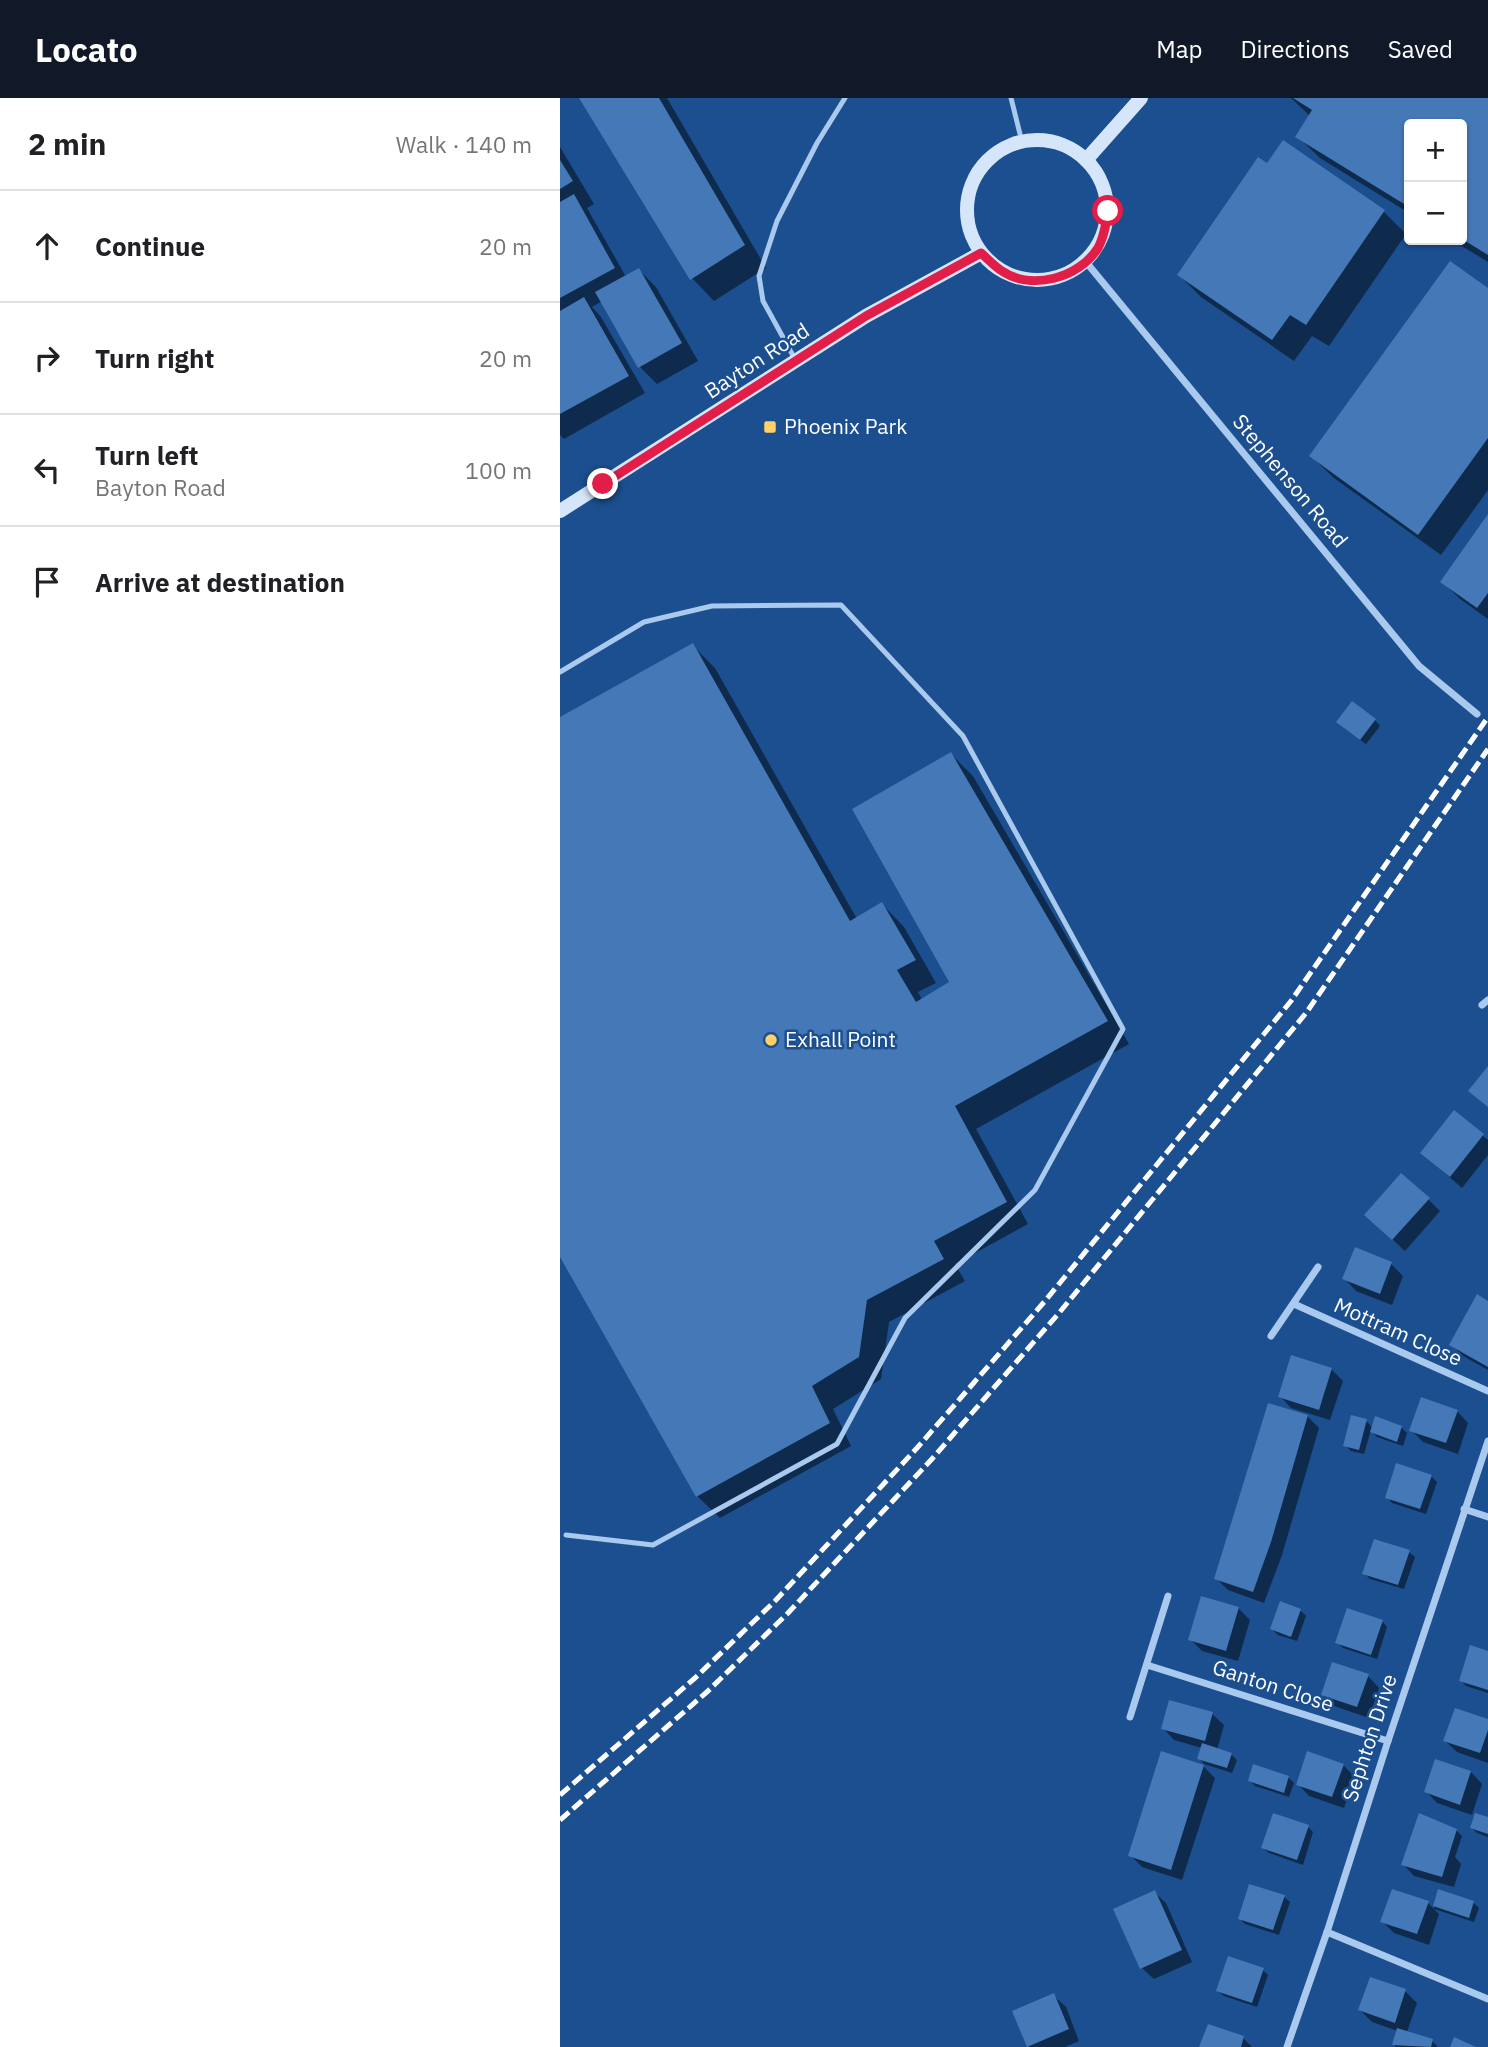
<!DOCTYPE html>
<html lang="en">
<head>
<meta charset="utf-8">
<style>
  :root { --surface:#fff; --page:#f6f6f6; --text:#202124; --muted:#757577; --line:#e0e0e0; --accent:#111827 }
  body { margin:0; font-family:"IBM Plex Sans",sans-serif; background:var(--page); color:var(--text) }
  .controls { position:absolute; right:21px; top:21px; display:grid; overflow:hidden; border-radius:7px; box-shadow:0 2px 5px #0004 }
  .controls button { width:63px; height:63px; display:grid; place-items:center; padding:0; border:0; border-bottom:2px solid var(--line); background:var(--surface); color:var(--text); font:35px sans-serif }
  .stop { position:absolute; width:21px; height:21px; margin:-16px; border:5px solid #e11d48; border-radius:50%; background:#fff }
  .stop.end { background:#e11d48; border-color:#fff; box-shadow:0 2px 7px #0008 }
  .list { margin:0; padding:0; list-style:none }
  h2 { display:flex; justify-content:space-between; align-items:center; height:91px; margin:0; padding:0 28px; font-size:30px }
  h2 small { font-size:23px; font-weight:400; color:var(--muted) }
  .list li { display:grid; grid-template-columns:46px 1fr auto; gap:21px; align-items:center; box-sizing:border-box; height:112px; padding:0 28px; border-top:2px solid var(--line) }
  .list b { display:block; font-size:26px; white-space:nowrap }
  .list p { margin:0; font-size:23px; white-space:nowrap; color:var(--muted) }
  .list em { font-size:23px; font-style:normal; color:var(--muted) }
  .icon { flex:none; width:38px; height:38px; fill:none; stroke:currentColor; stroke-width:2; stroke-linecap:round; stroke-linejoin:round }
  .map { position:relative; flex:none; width:928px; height:1949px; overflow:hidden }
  header { display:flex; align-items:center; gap:42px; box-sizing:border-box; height:98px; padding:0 35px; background:var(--accent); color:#fff }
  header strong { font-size:33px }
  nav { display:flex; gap:38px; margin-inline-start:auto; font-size:24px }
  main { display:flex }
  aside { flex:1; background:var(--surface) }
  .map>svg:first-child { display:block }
  .shadow { fill:#0007 }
  .building { fill:#4478b7 }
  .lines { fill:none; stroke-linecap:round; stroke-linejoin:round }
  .lane { stroke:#a9c9ee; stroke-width:5 }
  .street { stroke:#a9c9ee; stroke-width:7 }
  .secondary { stroke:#d6e6fa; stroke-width:14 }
  .rail { stroke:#fff; stroke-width:5; stroke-dasharray:12 5; stroke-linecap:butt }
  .route { stroke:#e11d48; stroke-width:9 }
  .poi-dot { fill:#ffd166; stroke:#1b4f8f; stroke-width:2.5 }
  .labels { text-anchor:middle; stroke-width:5; stroke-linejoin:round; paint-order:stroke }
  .street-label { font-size:21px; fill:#fff; stroke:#1b4f8f }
  .poi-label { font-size:21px; fill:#fff; stroke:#1b4f8f; text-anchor:start }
</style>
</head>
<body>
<header>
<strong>Locato</strong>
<nav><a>Map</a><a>Directions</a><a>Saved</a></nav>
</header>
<main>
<aside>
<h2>2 min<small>Walk · 140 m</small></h2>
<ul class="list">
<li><svg class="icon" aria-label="ahead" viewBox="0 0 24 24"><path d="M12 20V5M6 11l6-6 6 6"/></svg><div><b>Continue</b></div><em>20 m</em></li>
<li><svg class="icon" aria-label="right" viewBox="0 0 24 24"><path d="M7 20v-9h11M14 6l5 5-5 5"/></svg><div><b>Turn right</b></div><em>20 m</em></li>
<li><svg class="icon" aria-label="left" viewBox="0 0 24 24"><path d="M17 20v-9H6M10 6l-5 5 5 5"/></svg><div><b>Turn left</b><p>Bayton Road</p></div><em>100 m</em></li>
<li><svg class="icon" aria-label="arrive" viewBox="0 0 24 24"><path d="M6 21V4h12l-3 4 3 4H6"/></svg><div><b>Arrive at destination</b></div></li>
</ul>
</aside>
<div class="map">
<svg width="928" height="1949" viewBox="0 0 928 1949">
  <rect width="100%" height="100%" fill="#1b4f8f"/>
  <g class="shadow">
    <polygon points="21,0 107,0 206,170 154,203 132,180"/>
    <polygon points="731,0 928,0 928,164 892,142 902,142 902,26 849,26 849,115 760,60 737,38 750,18"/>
    <polygon points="0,49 34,106 27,110 66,179 79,172 96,189 138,263 97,286 80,269 42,203 32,209 41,219 85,295 4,341 0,337"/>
    <polygon points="707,68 824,114 846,136 769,248 752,238 734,263 641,199 619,177"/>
    <polygon points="928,192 928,392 881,457 774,380 751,358"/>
    <polygon points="928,419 928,521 900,501 882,483"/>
    <polygon points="133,548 155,570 297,821 322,806 344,829 376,885 358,894 362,902 392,885 391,656 413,678 569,946 416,1031 468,1126 395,1166 405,1183 329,1224 321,1281 273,1311 291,1348 160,1420 137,1398 0,1156 0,622"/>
    <polygon points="815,622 820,628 806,646 784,630"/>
    <polygon points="895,1015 928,1042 928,1057 902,1090 862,1055"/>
    <polygon points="868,1101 880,1113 845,1153 818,1128"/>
    <polygon points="796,1152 831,1166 843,1178 832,1207 796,1193 785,1181"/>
    <polygon points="928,1205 928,1272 903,1258 891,1246"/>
    <polygon points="771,1271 783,1283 770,1322 731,1310 720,1298"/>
    <polygon points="897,1313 908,1325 898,1356 863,1344 851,1332"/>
    <polygon points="747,1318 759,1330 722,1457 704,1505 668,1492 656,1480"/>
    <polygon points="806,1323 813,1330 841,1329 847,1335 843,1348 817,1339 811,1332 804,1356 791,1353 785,1347"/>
    <polygon points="871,1378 877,1384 866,1416 832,1405 827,1399"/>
    <polygon points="849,1454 855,1459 844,1491 810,1481 804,1475"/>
    <polygon points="678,1510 690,1522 678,1563 642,1553 630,1541"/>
    <polygon points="740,1512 746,1518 737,1543 718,1537 712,1531"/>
    <polygon points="822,1523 827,1529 817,1561 783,1550 777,1544"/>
    <polygon points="928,1555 928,1595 906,1588 901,1582"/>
    <polygon points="808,1578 819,1590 809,1620 774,1608 763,1597"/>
    <polygon points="652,1616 664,1627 657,1652 671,1656 677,1662 672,1675 644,1666 639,1660 642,1650 614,1642 603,1630"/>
    <polygon points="928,1623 928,1665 897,1654 885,1643"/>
    <polygon points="783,1667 795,1679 784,1710 749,1698 738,1686"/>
    <polygon points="643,1668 655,1680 622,1782 582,1769 570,1757"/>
    <polygon points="911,1674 922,1686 912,1717 877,1705 866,1693"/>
    <polygon points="728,1679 734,1685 729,1699 695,1688 690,1683"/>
    <polygon points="928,1721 928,1739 917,1735 912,1730"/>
    <polygon points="748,1729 753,1734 743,1767 709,1755 703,1750"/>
    <polygon points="896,1732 902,1738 895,1759 901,1766 894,1789 854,1778 843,1766"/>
    <polygon points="879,1793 913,1804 919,1810 914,1824 874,1811 879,1816 869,1847 834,1835 822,1823 868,1805 874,1811"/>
    <polygon points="594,1794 606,1805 632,1864 594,1881 582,1870"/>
    <polygon points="724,1799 730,1804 719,1837 685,1826 680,1821"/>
    <polygon points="703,1872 708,1877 697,1909 664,1898 658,1893"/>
    <polygon points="845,1893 857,1905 847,1934 872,1943 878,1949 836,1949 834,1947 838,1933 812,1924 800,1912"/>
    <polygon points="494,1898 506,1909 519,1943 505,1949 469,1949 468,1948"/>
    <polygon points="683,1940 692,1949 641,1949"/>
  </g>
  <g class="building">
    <polygon points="19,0 99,0 185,147 130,182"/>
    <polygon points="733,0 928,0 928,157 902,141 902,26 849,26 849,109 735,39 752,12"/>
    <polygon points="723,42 825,112 746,227 730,217 712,242 617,177 698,59 707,65"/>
    <polygon points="0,62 13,83 0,91"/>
    <polygon points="14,96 55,170 0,200 0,104"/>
    <polygon points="890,163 928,190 928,340 858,437 749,358"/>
    <polygon points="79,170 122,245 78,270 35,194"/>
    <polygon points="24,199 69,278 0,316 0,213"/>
    <polygon points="928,416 928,495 917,510 880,484"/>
    <polygon points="133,545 290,823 322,804 356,862 337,872 356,904 389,884 292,711 391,654 548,923 395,1008 447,1104 374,1143 384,1161 307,1202 299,1259 252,1288 270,1325 136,1399 0,1159 0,619"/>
    <polygon points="792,603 816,621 800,642 776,624"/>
    <polygon points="928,968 928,1009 908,993"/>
    <polygon points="894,1012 924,1036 890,1079 860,1055"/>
    <polygon points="841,1075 870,1100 832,1142 804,1117"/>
    <polygon points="795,1149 832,1164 820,1196 782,1181"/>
    <polygon points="917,1196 928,1203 928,1269 889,1247"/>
    <polygon points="731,1257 772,1270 759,1312 718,1299"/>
    <polygon points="861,1299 898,1312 886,1345 849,1333"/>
    <polygon points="708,1305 748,1317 711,1444 693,1494 654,1481"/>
    <polygon points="791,1317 807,1321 799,1352 783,1348"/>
    <polygon points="815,1318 842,1328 837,1344 810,1334"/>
    <polygon points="836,1365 872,1377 860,1411 825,1400"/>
    <polygon points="814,1441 850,1452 838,1487 802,1476"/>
    <polygon points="641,1498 679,1509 666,1553 628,1542"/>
    <polygon points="720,1503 741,1511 731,1539 710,1531"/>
    <polygon points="787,1510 823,1522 811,1557 775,1545"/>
    <polygon points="910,1547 928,1553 928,1592 899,1583"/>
    <polygon points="772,1564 809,1576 797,1609 761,1597"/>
    <polygon points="609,1602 653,1614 645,1643 601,1631"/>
    <polygon points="895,1610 928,1621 928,1632 920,1655 883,1643"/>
    <polygon points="642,1645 672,1655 667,1670 637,1661"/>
    <polygon points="601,1653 644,1667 611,1772 568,1758"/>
    <polygon points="747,1653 784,1666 772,1699 736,1687"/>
    <polygon points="875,1661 911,1673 900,1707 864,1694"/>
    <polygon points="693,1666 729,1678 724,1695 688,1683"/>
    <polygon points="713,1715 749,1727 737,1762 701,1750"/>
    <polygon points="859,1715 897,1731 882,1779 841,1767"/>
    <polygon points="915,1715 928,1719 928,1736 910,1730"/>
    <polygon points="689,1786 725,1797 713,1832 678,1821"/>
    <polygon points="832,1791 869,1803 857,1836 820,1824"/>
    <polygon points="878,1791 914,1803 909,1820 873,1808"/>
    <polygon points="595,1792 622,1852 580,1871 553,1811"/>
    <polygon points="668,1858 704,1870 692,1905 656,1893"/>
    <polygon points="810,1879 846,1891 835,1925 798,1912"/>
    <polygon points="494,1895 509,1931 467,1949 452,1913"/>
    <polygon points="648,1926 684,1938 681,1949 639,1949"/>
    <polygon points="837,1930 873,1941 871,1949 832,1947"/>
    <polygon points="894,1939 916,1949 890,1949"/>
  </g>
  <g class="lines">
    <g class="lane">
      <polyline points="451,0 462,44"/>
      <polyline points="236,263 203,203 199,178 217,123 257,45 285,0"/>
      <polyline points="0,574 84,524 152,508 281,507 403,638 563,931 475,1092 345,1220 277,1346 93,1447 6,1437"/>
    </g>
    <g class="street">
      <polyline points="526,164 859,568 917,616"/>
      <polyline points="922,907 928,902"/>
      <polyline points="734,1206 928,1293"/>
      <polyline points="711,1238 758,1169"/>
      <polyline points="904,1411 928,1419"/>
      <polyline points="587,1567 828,1643"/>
      <polyline points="570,1619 608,1498"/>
      <polyline points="767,1834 928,1901"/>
      <polyline points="727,1949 767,1834 828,1643 928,1343"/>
    </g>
    <g class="secondary">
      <circle cx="477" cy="112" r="70"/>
      <polyline points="526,62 581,0"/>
      <polyline points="0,413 306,218 421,155"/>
    </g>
    <g class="rail">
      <polyline points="0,1697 135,1580 215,1503 357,1350 485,1203 731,903 928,619"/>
      <polyline points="0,1722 148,1593 228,1515 371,1362 499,1215 746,915 928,651"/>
    </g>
  </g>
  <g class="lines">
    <path class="route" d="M43,386L306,218L421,155C428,161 434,168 442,173C472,193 519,180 538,150C544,139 546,126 548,113"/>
  </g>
  <g class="poi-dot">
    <rect x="203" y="322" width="14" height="14" rx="3.5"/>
    <circle cx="211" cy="942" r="7"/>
  </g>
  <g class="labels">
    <g class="street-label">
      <text transform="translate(197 263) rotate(-33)" y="7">Bayton Road</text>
      <text transform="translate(730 383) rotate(50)" y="7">Stephenson Road</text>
      <text transform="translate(838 1234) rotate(24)" y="7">Mottram Close</text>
      <text transform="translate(713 1588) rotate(18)" y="7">Ganton Close</text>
      <text transform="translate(810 1640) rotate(-72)" y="7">Sephton Drive</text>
    </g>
    <g class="poi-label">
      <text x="224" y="336">Phoenix Park</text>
      <text x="225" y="949">Exhall Point</text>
    </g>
  </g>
</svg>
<div class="controls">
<button>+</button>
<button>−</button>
</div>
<div class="stop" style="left:548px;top:113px"></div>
<div class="stop end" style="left:43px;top:386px"></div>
</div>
</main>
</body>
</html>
